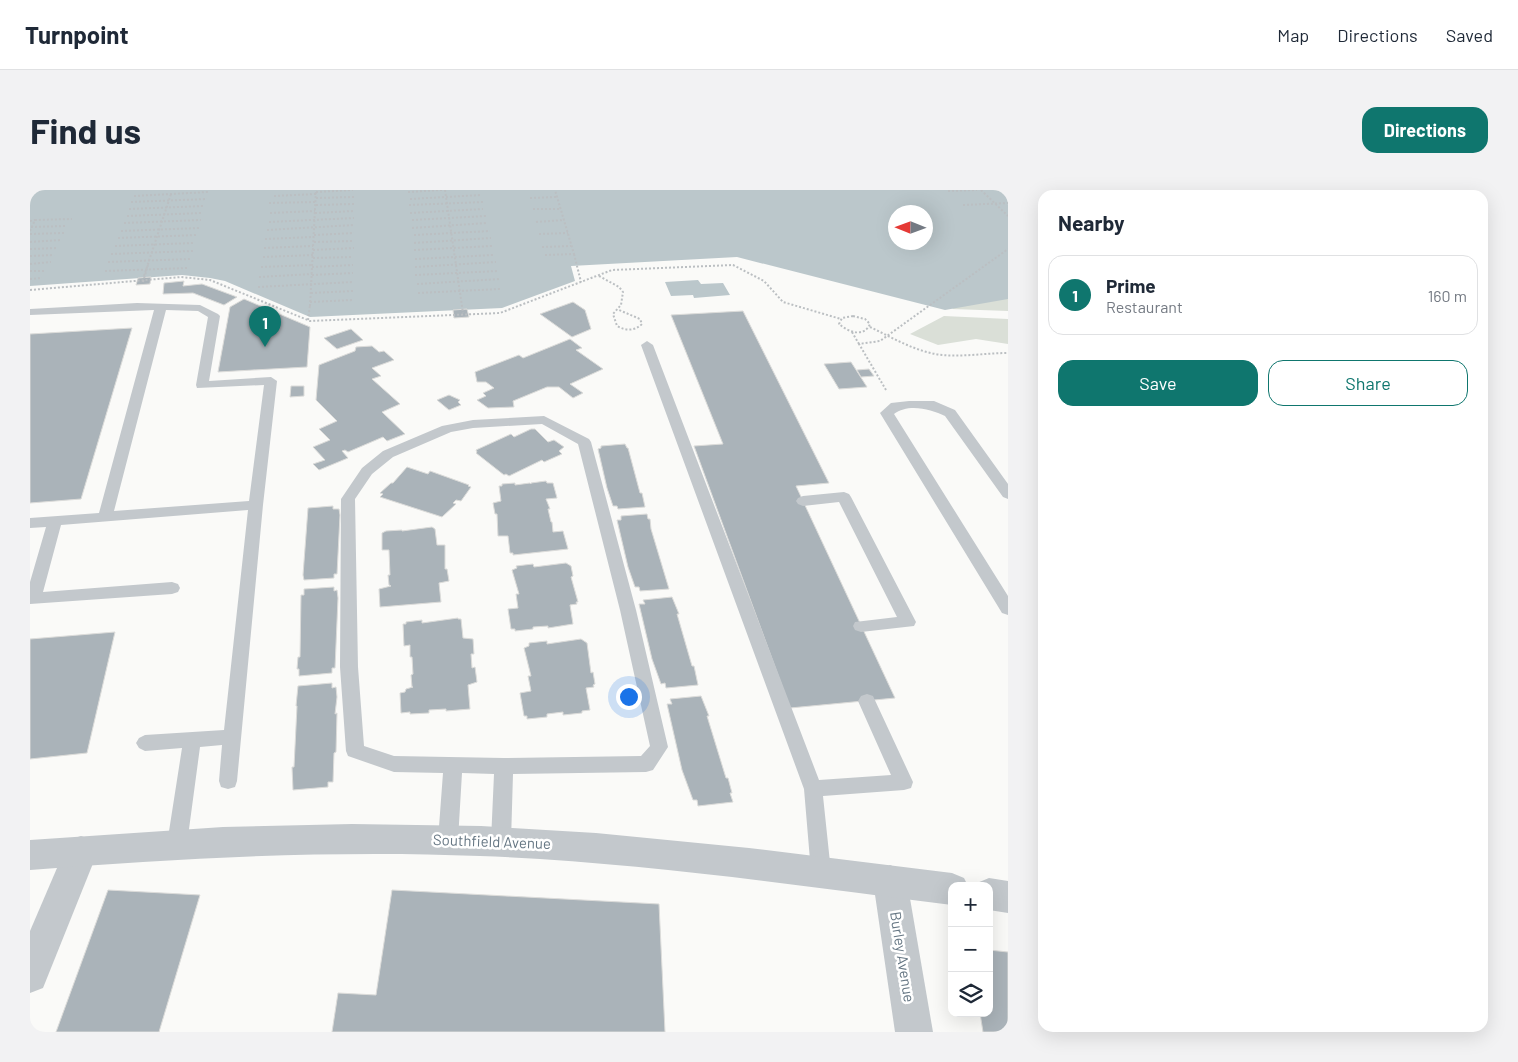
<!DOCTYPE html>
<html lang="en">
<head>
<meta charset="utf-8">
<style>
  :root { --surface:#fff; --page:#f2f2f3; --text:#1f2937; --muted:#747a83; --line:#e0e1e3; --accent:#0f766e }
  body { margin:0; font-family:Barlow,sans-serif; background:var(--page); color:var(--text) }
  .controls { position:absolute; right:15px; bottom:15px; display:grid; overflow:hidden; border-radius:10px; box-shadow:0 5px 20px #0002 }
  .controls button { width:45px; height:45px; display:grid; place-items:center; padding:0; border:0; border-bottom:1px solid var(--line); background:var(--surface); color:var(--text); font:25px sans-serif }
  .compass { position:absolute; left:858px; top:15px; width:45px; height:45px; border-radius:50%; background:var(--surface); box-shadow:0 5px 20px #0002; rotate:271deg }
  .you { position:absolute; left:598px; top:506px; width:18px; height:18px; margin:-12px; border:4px solid #fff; border-radius:50%; background:#1a73e8; box-shadow:0 0 0 8px #1a73e833 }
  .badge { display:grid; place-items:center; width:32px; height:32px; border-radius:50%; background:var(--accent); color:#fff; font-size:16px; font-weight:700 }
  .pin { position:absolute; translate:-50% -41px; filter:drop-shadow(0 1px 2px #0008) }
  .pin::after { content:''; position:absolute; top:26px; width:18px; height:15px; background:inherit; clip-path:polygon(0 0,100% 0,50% 100%) }
  .list { margin:0; padding:0; list-style:none }
  h2 { display:flex; justify-content:space-between; align-items:center; height:65px; margin:0; padding:0 20px; font-size:21px }
  h2 small { font-size:16px; font-weight:400; color:var(--muted) }
  .list li { display:grid; grid-template-columns:32px 1fr auto; gap:15px; align-items:center; box-sizing:border-box; height:80px; margin:0 10px 10px; padding:0 10px; border:1px solid var(--line); border-radius:15px }
  .list b { display:block; font-size:19px; white-space:nowrap }
  .list p { margin:0; font-size:16px; white-space:nowrap; color:var(--muted) }
  .list em { font-size:16px; font-style:normal; color:var(--muted) }
  .actions { display:flex; gap:10px; padding:15px 20px }
  .actions a { flex:1; padding:11px 0; border:1px solid var(--accent); border-radius:15px; text-align:center; font-size:18px; color:var(--accent) }
  .actions .main { background:var(--accent); color:#fff }
  .icon { flex:none; width:28px; height:28px; fill:none; stroke:currentColor; stroke-width:2; stroke-linecap:round; stroke-linejoin:round }
  .map { position:relative; flex:none; width:978px; height:842px; overflow:hidden; border-radius:15px }
  header { display:flex; align-items:center; gap:30px; box-sizing:border-box; height:70px; padding:0 25px; background:var(--surface); border-bottom:1px solid var(--line) }
  header strong { font-size:24px }
  nav { display:flex; gap:28px; margin-inline-start:auto; font-size:18px }
  .intro { display:flex; align-items:center; justify-content:space-between; box-sizing:border-box; height:120px; padding:0 30px }
  h1 { margin:0; font-size:35px }
  .button { padding:12px 22px; border-radius:15px; background:var(--accent); color:#fff; font-size:18px; font-weight:700 }
  main { display:flex; gap:30px; padding:0 30px }
  aside { flex:1; background:var(--surface); border-radius:15px; box-shadow:0 5px 20px #0002 }
  .map>svg:first-child { display:block }
  .green { fill:#dadfd7 }
  .water { fill:#bbc7cb; fill-rule:evenodd }
  .building { fill:#aab3b9; stroke:#dcdcda }
  .lines { fill:none; stroke-linecap:round; stroke-linejoin:round }
  .path { stroke:#bbbfc2; stroke-width:2; stroke-dasharray:2 2; stroke-linecap:butt }
  .service { fill:#c3c8cc; fill-rule:evenodd }
  .minor { fill:#c3c8cc; fill-rule:evenodd }
  .tertiary { fill:#c3c8cc; fill-rule:evenodd }
  .path-bridge { stroke:#bbbfc2; stroke-width:2; stroke-dasharray:2 2; stroke-linecap:butt }
  .labels { text-anchor:middle; stroke-width:5; stroke-linejoin:round; paint-order:stroke }
  .near-street-label { font-size:15px; fill:#657683; stroke:#fff }
</style>
</head>
<body>
<header>
<strong>Turnpoint</strong>
<nav><a>Map</a><a>Directions</a><a>Saved</a></nav>
</header>
<div class="intro"><h1>Find us</h1><a class="button">Directions</a></div>
<main>
<div class="map">
<svg width="978" height="842" viewBox="0 0 978 842">
  <rect width="100%" height="100%" fill="#fafaf8"/>
  <g class="green">
    <polygon points="978,74 978,121 922,119"/>
    <polygon points="914,126 978,129 978,154 946,149 908,155 880,144"/>
  </g>
  <g class="water">
    <path d="M0,0H978V109L915,120L707,67L541,76L545,91L472,118L280,127L195,91L180,88L152,85L0,96ZM866,22H896V52H866Z"/>
    <polygon points="668,90 671,94 693,93 700,105 664,108 663,105 641,106 635,92"/>
  </g>
  <g class="building">
    <polygon points="121,87 120,94 106,95 108,88"/>
    <polygon points="154,91 153,96 172,94 207,107 194,115 163,103 133,104 134,93"/>
    <polygon points="214,109 280,137 277,177 188,182 200,117"/>
    <polygon points="543,112 555,120 561,139 542,147 510,124"/>
    <polygon points="437,119 439,127 424,128 423,120"/>
    <polygon points="713,121 799,293 766,296 865,508 760,518 664,256 693,254 641,125"/>
    <polygon points="102,138 51,309 0,313 0,144"/>
    <polygon points="321,139 333,150 307,159 294,148"/>
    <polygon points="540,149 552,158 546,160 573,179 540,194 553,203 543,208 529,197 517,197 483,211 484,217 458,218 447,210 456,206 453,203 464,198 456,192 447,192 445,182 489,165 493,168"/>
    <polygon points="342,156 349,162 354,161 364,170 342,178 351,186 342,189 370,214 352,222 375,244 357,251 353,247 318,262 315,260 312,261 318,268 289,280 283,274 295,270 283,257 300,250 289,239 307,231 286,210 289,175 325,161 326,157"/>
    <polygon points="821,172 837,197 809,199 794,174"/>
    <polygon points="839,179 844,186 831,187 827,180"/>
    <polygon points="261,196 274,196 274,206 260,207"/>
    <polygon points="419,205 430,210 428,212 431,215 419,220 407,210"/>
    <polygon points="501,239 505,239 518,252 524,250 534,257 529,261 532,264 514,272 512,270 479,286 476,284 474,285 446,263 447,262 446,260 481,244 484,247"/>
    <polygon points="595,254 597,258 598,258 610,303 612,303 615,317 588,319 587,316 583,316 577,298 568,259 571,258 571,256"/>
    <polygon points="377,277 398,284 400,281 439,295 438,296 441,297 431,311 426,310 423,313 426,314 412,327 350,307 353,304 350,303 361,293 363,293"/>
    <polygon points="516,291 517,293 523,293 527,308 516,309 520,319 518,319 521,332 522,332 523,342 533,341 538,359 483,365 483,363 480,363 478,346 468,346 467,324 465,324 463,313 471,311 469,296 472,296 472,294 485,293 485,295 500,293 501,294 501,293"/>
    <polygon points="303,316 303,319 309,319 310,325 307,384 304,384 304,388 274,390 273,385 278,318"/>
    <polygon points="617,324 618,329 620,329 621,339 639,399 610,401 609,397 605,397 598,377 587,330 591,330 591,326"/>
    <polygon points="402,337 405,339 407,355 415,355 415,379 417,379 419,391 409,393 411,412 350,417 349,399 361,396 359,395 358,385 360,385 359,360 352,360 352,343 356,341 372,340 372,341"/>
    <polygon points="536,373 541,376 543,386 541,387 548,412 546,412 547,414 540,415 543,434 518,438 518,436 503,437 503,439 485,441 485,439 481,439 478,419 488,418 486,404 489,404 482,380 487,378 486,376 503,374 504,377"/>
    <polygon points="304,397 304,401 307,400 308,408 305,478 302,478 302,483 269,486 269,479 267,479 268,467 270,467 271,405 274,405 274,399"/>
    <polygon points="642,407 649,424 647,424 662,476 664,476 668,495 636,498 635,493 631,494 622,469 609,414 615,414 613,410"/>
    <polygon points="428,428 428,429 431,429 433,448 443,449 444,464 441,464 442,478 445,477 447,492 438,495 440,519 416,521 416,519 399,520 399,523 380,524 380,522 371,523 370,503 375,502 376,499 383,497 382,497 381,485 383,484 382,467 380,467 380,455 374,456 373,434 376,434 376,432 392,430 392,433"/>
    <polygon points="85,442 57,563 0,569 0,449"/>
    <polygon points="551,449 557,453 561,483 563,482 565,494 563,495 564,497 556,498 560,520 552,521 552,523 533,525 533,522 517,524 517,527 497,529 497,526 494,526 490,503 501,501 498,486 501,486 494,458 499,456 499,453 517,451 517,454"/>
    <polygon points="302,493 302,498 306,497 307,507 305,524 307,523 306,562 304,563 303,592 298,592 298,597 263,600 262,577 264,577 267,516 266,516 268,496"/>
    <polygon points="671,506 679,526 677,526 696,588 698,588 702,603 700,603 703,612 668,616 667,610 663,610 652,580 637,514 642,514 640,509"/>
    <polygon points="78,700 170,705 129,842 26,842"/>
    <polygon points="362,700 629,714 635,842 302,842 308,803 346,805"/>
    <polygon points="959,760 978,762 978,842 953,842 950,823 959,823"/>
  </g>
  <g class="lines">
    <g class="path">
      <polyline points="415,0 433,123"/>
      <polyline points="951,0 978,26"/>
      <polyline points="918,1 947,0"/>
      <polyline points="286,2 323,0"/>
      <polyline points="378,2 412,0"/>
      <polyline points="104,6 178,2"/>
      <polyline points="244,6 286,4"/>
      <polyline points="286,8 324,7"/>
      <polyline points="500,8 527,7"/>
      <polyline points="380,9 451,5"/>
      <polyline points="101,12 177,9"/>
      <polyline points="239,13 286,12"/>
      <polyline points="286,15 324,14"/>
      <polyline points="379,15 454,12"/>
      <polyline points="933,15 978,13"/>
      <polyline points="99,19 174,16"/>
      <polyline points="503,19 530,19"/>
      <polyline points="240,23 285,21"/>
      <polyline points="285,23 324,21"/>
      <polyline points="380,23 453,19"/>
      <polyline points="97,26 172,23"/>
      <polyline points="382,30 456,26"/>
      <polyline points="0,31 5,30"/>
      <polyline points="239,32 324,28"/>
      <polyline points="506,32 534,30"/>
      <polyline points="94,33 171,30"/>
      <polyline points="1,37 37,36"/>
      <polyline points="382,38 457,33"/>
      <polyline points="237,40 324,35"/>
      <polyline points="0,41 5,30 42,29"/>
      <polyline points="91,41 169,38"/>
      <polyline points="0,44 34,43"/>
      <polyline points="509,44 538,43"/>
      <polyline points="284,45 324,43"/>
      <polyline points="384,45 460,41"/>
      <polyline points="88,48 167,45"/>
      <polyline points="235,49 284,47"/>
      <polyline points="0,52 31,50"/>
      <polyline points="284,52 324,51"/>
      <polyline points="384,53 461,48"/>
      <polyline points="85,56 163,53"/>
      <polyline points="512,57 541,56"/>
      <polyline points="234,58 283,56"/>
      <polyline points="0,59 28,58"/>
      <polyline points="283,60 324,58"/>
      <polyline points="384,60 462,56"/>
      <polyline points="81,64 163,61"/>
      <polyline points="544,64 551,92"/>
      <polyline points="515,65 544,64 525,0"/>
      <polyline points="0,66 24,65"/>
      <polyline points="233,67 283,65"/>
      <polyline points="283,68 323,67"/>
      <polyline points="385,69 463,65"/>
      <polyline points="78,72 160,69"/>
      <polyline points="0,74 21,72"/>
      <polyline points="231,77 283,75"/>
      <polyline points="282,77 323,75"/>
      <polyline points="385,77 466,72"/>
      <polyline points="0,81 16,81"/>
      <polyline points="75,81 158,78"/>
      <polyline points="282,85 323,83"/>
      <polyline points="385,85 468,81"/>
      <polyline points="114,86 141,4"/>
      <path d="M569,86L589,97L593,102L591,115L583,124L587,136C596,141 605,141 612,134L610,129L589,120"/>
      <polyline points="229,87 282,84"/>
      <polyline points="0,89 12,88"/>
      <polyline points="387,94 470,89"/>
      <polyline points="228,97 323,92"/>
      <polyline points="0,100 151,87 180,90 280,131 470,123 582,80 703,75 734,91 753,112 811,129"/>
      <polyline points="281,103 323,101"/>
      <polyline points="388,103 470,99"/>
      <polyline points="280,112 323,110"/>
      <polyline points="280,116 286,0"/>
      <path d="M823,126L835,129L840,134C834,148 818,142 809,134L812,128Z"/>
      <polyline points="278,130 280,115"/>
      <path d="M840,137C863,148 886,162 912,165C934,167 956,163 978,163"/>
      <polyline points="822,142 829,154"/>
      <polyline points="856,200 829,154 850,151 978,59"/>
    </g>
    <g class="service">
      <path d="M107,113L170,115L188,124L190,126L179,191L241,187L247,191L233,315L207,591L205,597L198,599L191,597L189,591L192,555L170,557L157,654L154,660L147,663L140,660L137,654L152,558L115,561L109,558L106,553L109,548L115,545L194,540L218,320L31,335L13,402L142,392L148,394L150,398L148,402L142,404L0,414V392L16,337L0,338V328L69,323L124,120L0,125V119ZM136,120L168,121L178,127L166,195L167,198L234,195L219,311L84,321Z"/>
      <polygon points="617,151 623,155 789,590 861,585 828,511 831,506 837,504 843,506 883,592 881,598 874,600 793,606 801,682 798,689 791,691 784,689 781,682 774,599 611,155"/>
      <path d="M879,211H904L925,220L978,294V309L973,307L915,226C901,219 878,213 864,224L978,406V425L972,423L850,223L861,213Z"/>
      <path d="M514,226L559,249L561,252L606,420L638,557L623,580L616,582L483,584L481,651L478,657L471,660L464,657L461,651L464,584L432,583L428,650L425,656L418,659L411,656L408,650L413,583L364,582L318,566L316,561L310,477L311,309L332,278L353,261L412,236L443,230ZM512,234L548,254L590,420L620,556L611,566L474,568L364,566L334,556L328,477L325,309L342,284L363,267L421,242L443,238Z"/>
      <polygon points="814,302 819,304 821,307 886,432 884,436 831,442 825,440 823,436 825,432 867,427 809,312 773,316 768,314 766,311 768,308 773,306"/>
    </g>
    <g class="minor">
      <polygon points="51,646 63,650 68,661 13,798 0,803 0,741 39,650"/>
      <polygon points="860,675 872,680 877,691 903,842 865,842 843,691 848,680"/>
    </g>
    <g class="tertiary">
      <path d="M322,634L451,636L566,643L719,658L922,683L934,688L938,696H922V715C765,695 608,672 450,666C300,660 150,668 0,680V650L193,637Z"/>
      <polygon points="959,688 978,691 978,723 959,720 959,696 945,696 947,693"/>
    </g>
    <polyline class="path-bridge" points="113,92 118,75"/>
  </g>
  <g class="labels">
    <g class="near-street-label">
      <text transform="translate(462 652) rotate(2)" y="5">Southfield Avenue</text>
      <text transform="translate(872 767) rotate(81)" y="5">Burley Avenue</text>
    </g>
  </g>
</svg>
<div class="controls">
<button>+</button>
<button>−</button>
<button><svg class="icon" aria-label="layers" viewBox="0 0 24 24"><path d="M12 4l9 5-9 5-9-5zM3 14l9 5 9-5"/></svg></button>
</div>
<svg class="compass" viewBox="-18 -18 36 36"><path d="M0-13l5 13h-10z" fill="#e53935"/><path d="M0 13l5-13h-10z" fill="#747a83"/></svg>
<div class="you"></div>
<div class="pin badge" style="left:235px;top:157px">1</div>
</div>
<aside>
<h2>Nearby<small></small></h2>
<ul class="list">
<li><span class="badge">1</span><div><b>Prime</b><p>Restaurant</p></div><em>160 m</em></li>
</ul>
<div class="actions"><a class="main">Save</a><a>Share</a></div>
</aside>
</main>
</body>
</html>
